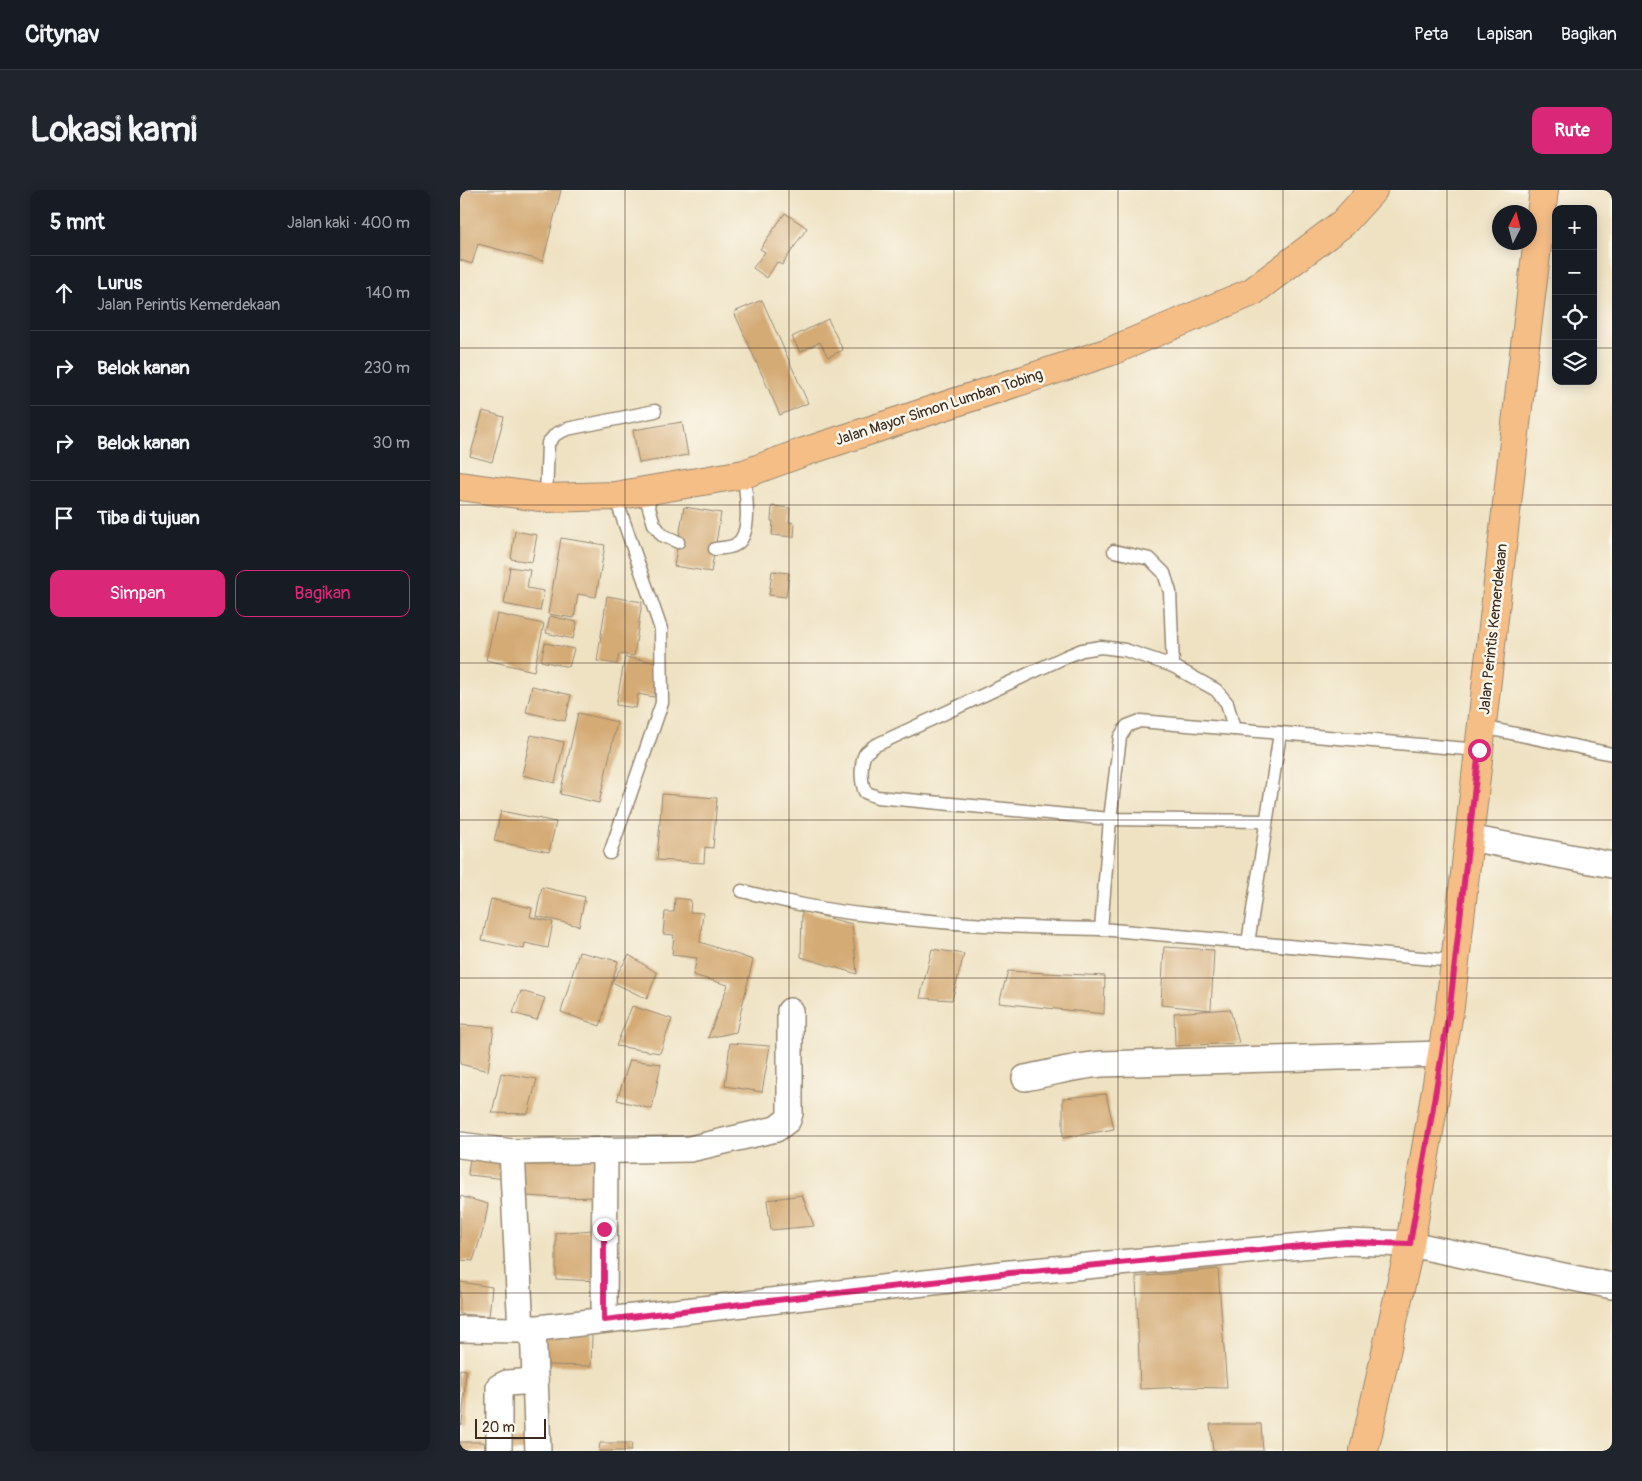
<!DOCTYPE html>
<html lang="id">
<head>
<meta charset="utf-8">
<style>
  :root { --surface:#171b24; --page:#20242c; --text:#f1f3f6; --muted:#9ea1a6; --line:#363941; --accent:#db2777 }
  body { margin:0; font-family:Pangolin,sans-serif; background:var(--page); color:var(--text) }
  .controls { position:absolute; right:15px; top:15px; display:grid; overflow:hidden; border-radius:10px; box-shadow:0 2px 12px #0003 }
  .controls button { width:45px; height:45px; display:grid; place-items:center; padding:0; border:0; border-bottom:1px solid var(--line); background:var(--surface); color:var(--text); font:25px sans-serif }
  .compass { position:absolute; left:1032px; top:15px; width:45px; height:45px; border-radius:50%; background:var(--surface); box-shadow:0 2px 12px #0003; rotate:6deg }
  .scale { position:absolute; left:15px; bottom:12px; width:71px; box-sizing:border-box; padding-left:5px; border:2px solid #3b2a1e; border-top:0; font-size:14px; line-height:18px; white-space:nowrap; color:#3b2a1e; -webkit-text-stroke:4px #fbf7ec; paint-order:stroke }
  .stop { position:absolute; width:15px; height:15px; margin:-11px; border:4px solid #db2777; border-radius:50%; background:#fff }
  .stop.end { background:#db2777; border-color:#fff; box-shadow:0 1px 5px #0008 }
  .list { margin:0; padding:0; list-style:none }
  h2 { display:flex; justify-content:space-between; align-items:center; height:65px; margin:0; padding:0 20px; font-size:21px }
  h2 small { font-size:16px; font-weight:400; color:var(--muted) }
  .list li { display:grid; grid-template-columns:32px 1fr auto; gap:15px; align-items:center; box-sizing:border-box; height:75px; padding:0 20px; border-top:1px solid var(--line) }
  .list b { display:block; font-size:19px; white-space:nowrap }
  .list p { margin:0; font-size:16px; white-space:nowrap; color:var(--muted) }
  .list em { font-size:16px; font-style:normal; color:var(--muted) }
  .actions { display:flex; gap:10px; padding:15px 20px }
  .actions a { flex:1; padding:11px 0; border:1px solid var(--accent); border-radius:10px; text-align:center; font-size:18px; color:var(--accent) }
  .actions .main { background:var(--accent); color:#fff }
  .icon { flex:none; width:28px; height:28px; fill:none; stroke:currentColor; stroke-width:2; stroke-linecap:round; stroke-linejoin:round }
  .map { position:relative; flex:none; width:1152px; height:1261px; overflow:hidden; border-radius:10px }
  header { display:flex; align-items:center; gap:30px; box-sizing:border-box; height:70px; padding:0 25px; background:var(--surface); border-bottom:1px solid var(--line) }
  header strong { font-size:24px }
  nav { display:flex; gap:28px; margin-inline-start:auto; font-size:18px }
  .intro { display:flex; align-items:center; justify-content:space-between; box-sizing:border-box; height:120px; padding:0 30px }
  h1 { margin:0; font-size:35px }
  .button { padding:12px 22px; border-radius:10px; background:var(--accent); color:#fff; font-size:18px; font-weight:700 }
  main { display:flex; gap:30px; padding:0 30px }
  aside { flex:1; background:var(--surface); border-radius:10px; box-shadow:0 2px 12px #0003 }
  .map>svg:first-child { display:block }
  .building { fill:#d4aa74 }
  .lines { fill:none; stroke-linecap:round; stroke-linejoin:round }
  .service-casing { stroke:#958670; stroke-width:15 }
  .minor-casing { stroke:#958670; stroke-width:28 }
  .primary-casing { stroke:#958670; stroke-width:30 }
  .service { stroke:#fff; stroke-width:12 }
  .minor { stroke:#fff; stroke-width:25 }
  .primary { stroke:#f6be87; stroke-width:28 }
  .route { stroke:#db2777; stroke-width:6 }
  .grid { fill:none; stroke:#3b2a1e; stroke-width:1; stroke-opacity:0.55 }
  .labels { text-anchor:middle; stroke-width:5; stroke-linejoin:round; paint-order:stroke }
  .street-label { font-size:15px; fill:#3b2a1e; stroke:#fbf7ec }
</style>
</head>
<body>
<header>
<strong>Citynav</strong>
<nav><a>Peta</a><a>Lapisan</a><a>Bagikan</a></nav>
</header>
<div class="intro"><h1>Lokasi kami</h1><a class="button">Rute</a></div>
<main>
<aside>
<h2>5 mnt<small>Jalan kaki · 400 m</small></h2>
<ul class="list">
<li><svg class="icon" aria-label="ahead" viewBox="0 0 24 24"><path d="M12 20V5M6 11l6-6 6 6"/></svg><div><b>Lurus</b><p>Jalan Perintis Kemerdekaan</p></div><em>140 m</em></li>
<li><svg class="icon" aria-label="right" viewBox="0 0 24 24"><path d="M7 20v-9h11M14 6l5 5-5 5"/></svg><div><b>Belok kanan</b></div><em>230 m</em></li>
<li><svg class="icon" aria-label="right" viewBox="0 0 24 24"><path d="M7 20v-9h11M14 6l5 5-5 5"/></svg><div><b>Belok kanan</b></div><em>30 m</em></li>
<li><svg class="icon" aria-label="arrive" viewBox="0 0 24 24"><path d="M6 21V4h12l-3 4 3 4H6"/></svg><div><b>Tiba di tujuan</b></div></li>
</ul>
<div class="actions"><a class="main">Simpan</a><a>Bagikan</a></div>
</aside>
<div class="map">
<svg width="1152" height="1261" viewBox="0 0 1152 1261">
  <rect width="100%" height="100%" fill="#fbf7ec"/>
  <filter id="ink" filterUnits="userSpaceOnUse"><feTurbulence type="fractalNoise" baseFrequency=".02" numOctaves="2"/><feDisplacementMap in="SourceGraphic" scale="10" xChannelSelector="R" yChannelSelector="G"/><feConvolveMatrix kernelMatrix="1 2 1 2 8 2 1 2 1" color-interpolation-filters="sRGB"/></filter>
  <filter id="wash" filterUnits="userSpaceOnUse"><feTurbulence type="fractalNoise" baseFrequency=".0096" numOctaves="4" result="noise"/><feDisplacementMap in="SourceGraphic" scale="20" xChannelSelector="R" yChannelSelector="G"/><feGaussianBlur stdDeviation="1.12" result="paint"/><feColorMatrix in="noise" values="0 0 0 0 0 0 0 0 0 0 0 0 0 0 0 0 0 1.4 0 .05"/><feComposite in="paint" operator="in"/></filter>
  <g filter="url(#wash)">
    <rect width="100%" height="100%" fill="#efe2c3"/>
    <g id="blocks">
      <g class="building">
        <polygon points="0,0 101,0 83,71 18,54 12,74 0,70"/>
        <polygon points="325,23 347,38 322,75 317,72 307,88 293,78 305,62 300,59"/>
        <polygon points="302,110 348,213 320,225 274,122"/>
        <polygon points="368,129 383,160 368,167 360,152 340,162 332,147"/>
        <polygon points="23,221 44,227 32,272 10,266"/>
        <polygon points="222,232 228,265 179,273 173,240"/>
        <polygon points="312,316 330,318 329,332 335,333 334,347 312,345 313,331 311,331"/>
        <polygon points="224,317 261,323 251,382 214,376"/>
        <polygon points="55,341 77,345 72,372 51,369"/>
        <polygon points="101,348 145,355 136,407 118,404 114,428 88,424"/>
        <polygon points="50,377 70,380 67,398 84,401 80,421 44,414"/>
        <polygon points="312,381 329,383 326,407 309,405"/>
        <polygon points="147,406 182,412 174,466 159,464 157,474 137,471"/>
        <polygon points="37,424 84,434 74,481 26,470"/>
        <polygon points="90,426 117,432 113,449 86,443"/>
        <polygon points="85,453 114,459 109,477 81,471"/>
        <polygon points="165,467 200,473 194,507 178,504 176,518 156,515"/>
        <polygon points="72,496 111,505 105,531 66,522"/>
        <polygon points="118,523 157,532 139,613 100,604"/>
        <polygon points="71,545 104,552 95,593 62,585"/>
        <polygon points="202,604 257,608 253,658 245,657 244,673 197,670"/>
        <polygon points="41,621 96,632 89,662 34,651"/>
        <polygon points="82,697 125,707 119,736 76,726"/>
        <polygon points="215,708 231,710 230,722 243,723 240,752 293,770 276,842 248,848 268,795 233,785 237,768 212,765 214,745 203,744 205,722 214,722"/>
        <polygon points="31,709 72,718 70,727 93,732 88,758 65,753 64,759 22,750"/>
        <polygon points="342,721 392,734 397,784 341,767"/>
        <polygon points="704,757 754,760 751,820 701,815"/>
        <polygon points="472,759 504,764 492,810 460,808"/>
        <polygon points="119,762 158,771 152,792 169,765 197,783 187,809 152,792 140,836 101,822"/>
        <polygon points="548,781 645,786 644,824 539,813"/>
        <polygon points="61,801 85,808 77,830 53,823"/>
        <polygon points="172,816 212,829 200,863 156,856"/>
        <polygon points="770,819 779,853 715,856 714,823"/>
        <polygon points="0,835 34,837 28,881 0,874"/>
        <polygon points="270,853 310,856 302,902 265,896"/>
        <polygon points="170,870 201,874 192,919 157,910"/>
        <polygon points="41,883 77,889 68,924 32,923"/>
        <polygon points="646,904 654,939 603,948 603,908"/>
        <polygon points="11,957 46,961 47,989 8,985"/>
        <polygon points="62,967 135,968 133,1007 101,1008 64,1006"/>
        <polygon points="342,1005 354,1036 311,1040 307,1010"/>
        <polygon points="0,1006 28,1014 24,1037 13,1071 0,1070"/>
        <polygon points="144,1039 138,1091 96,1089 96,1043"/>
        <polygon points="758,1079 767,1198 726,1197 680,1199 676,1087"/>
        <polygon points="0,1092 32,1097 29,1126 0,1124"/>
        <polygon points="84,1144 132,1145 131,1176 85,1175"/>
        <polygon points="0,1179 6,1180 2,1235 0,1234"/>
        <polygon points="750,1234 801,1234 803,1261 753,1261"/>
        <polygon points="78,1248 78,1261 38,1261 39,1250"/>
        <polygon points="0,1252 24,1252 25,1261 0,1261"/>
        <polygon points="140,1253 172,1253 171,1261 139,1261"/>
      </g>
    </g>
  </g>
  <g filter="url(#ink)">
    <use href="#blocks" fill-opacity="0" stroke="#958670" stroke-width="1"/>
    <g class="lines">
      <g class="service-casing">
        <g id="service">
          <polyline points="184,301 194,334 202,345 218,352"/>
          <polyline points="86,308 88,253 96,244 107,239 195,221"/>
          <path d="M255,359C261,358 270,358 275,355C294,345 285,302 284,284"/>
          <polyline points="654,361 690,369 704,383 710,402 713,476"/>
          <polyline points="1022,537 1152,564"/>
          <path d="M774,539L767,513L756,500L713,476L665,460L641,457L622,460L605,467L414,556C411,559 407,561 405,564C400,574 401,593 405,602L417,607L650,629L806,631"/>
          <polyline points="150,663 202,513 201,439 155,306"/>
          <path d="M282,701C323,711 366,721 409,725C486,734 563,738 641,739"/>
          <polyline points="788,753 820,543"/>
          <polyline points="995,771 641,739 650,629 660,547 667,536 680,531 1019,560"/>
        </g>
      </g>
      <g class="minor-casing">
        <g id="minor">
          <polyline points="1009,648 1152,675"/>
          <path d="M565,888C591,883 616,876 642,874L982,864"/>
          <polyline points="0,955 52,962 230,959 316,939 328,930 330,923 330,821"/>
          <polyline points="52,962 61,1140"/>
          <polyline points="144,1130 145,960"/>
          <polyline points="73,1138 78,1261"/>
          <polyline points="0,1139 61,1140 550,1083 886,1052 950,1054 1152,1096"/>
          <polyline points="39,1261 39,1197 47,1193 75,1191"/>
        </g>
      </g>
      <g class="primary-casing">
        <g id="primary">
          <polyline points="0,296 86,308 155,306 284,284 344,262 649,162 792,102 883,33 913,0"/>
          <polyline points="904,1261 950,1054 990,816 1065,155 1084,0"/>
        </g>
      </g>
      <use href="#service" class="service"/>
      <use href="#minor" class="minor"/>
      <use href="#primary" class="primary"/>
    </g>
  </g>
  <g class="lines" filter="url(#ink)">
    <polyline class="route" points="144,1039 144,1130 550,1083 886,1052 950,1054 990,816 1019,560"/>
  </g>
  <path class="grid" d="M165,0V1261M329,0V1261M494,0V1261M658,0V1261M823,0V1261M987,0V1261M0,158H1096M1133,158H1152M0,315H1152M0,473H1152M0,630H1152M0,788H1152M0,946H1152M0,1103H1152"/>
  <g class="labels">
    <g class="street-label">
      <text transform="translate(479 217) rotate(-18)" y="5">Jalan Mayor Simon Lumban Tobing</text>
      <text transform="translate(1033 439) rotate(-84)" y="5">Jalan Perintis Kemerdekaan</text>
    </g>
  </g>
</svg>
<div class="controls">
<button>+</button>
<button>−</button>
<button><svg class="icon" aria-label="locate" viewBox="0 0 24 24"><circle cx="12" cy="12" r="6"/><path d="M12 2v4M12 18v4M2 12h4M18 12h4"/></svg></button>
<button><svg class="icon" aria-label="layers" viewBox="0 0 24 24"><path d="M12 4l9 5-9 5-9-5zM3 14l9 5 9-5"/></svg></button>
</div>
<svg class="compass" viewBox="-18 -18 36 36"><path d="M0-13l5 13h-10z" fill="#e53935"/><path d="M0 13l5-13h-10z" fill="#9ea1a6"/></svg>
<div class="scale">20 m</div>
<div class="stop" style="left:1019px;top:560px"></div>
<div class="stop end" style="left:144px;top:1039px"></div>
</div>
</main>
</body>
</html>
